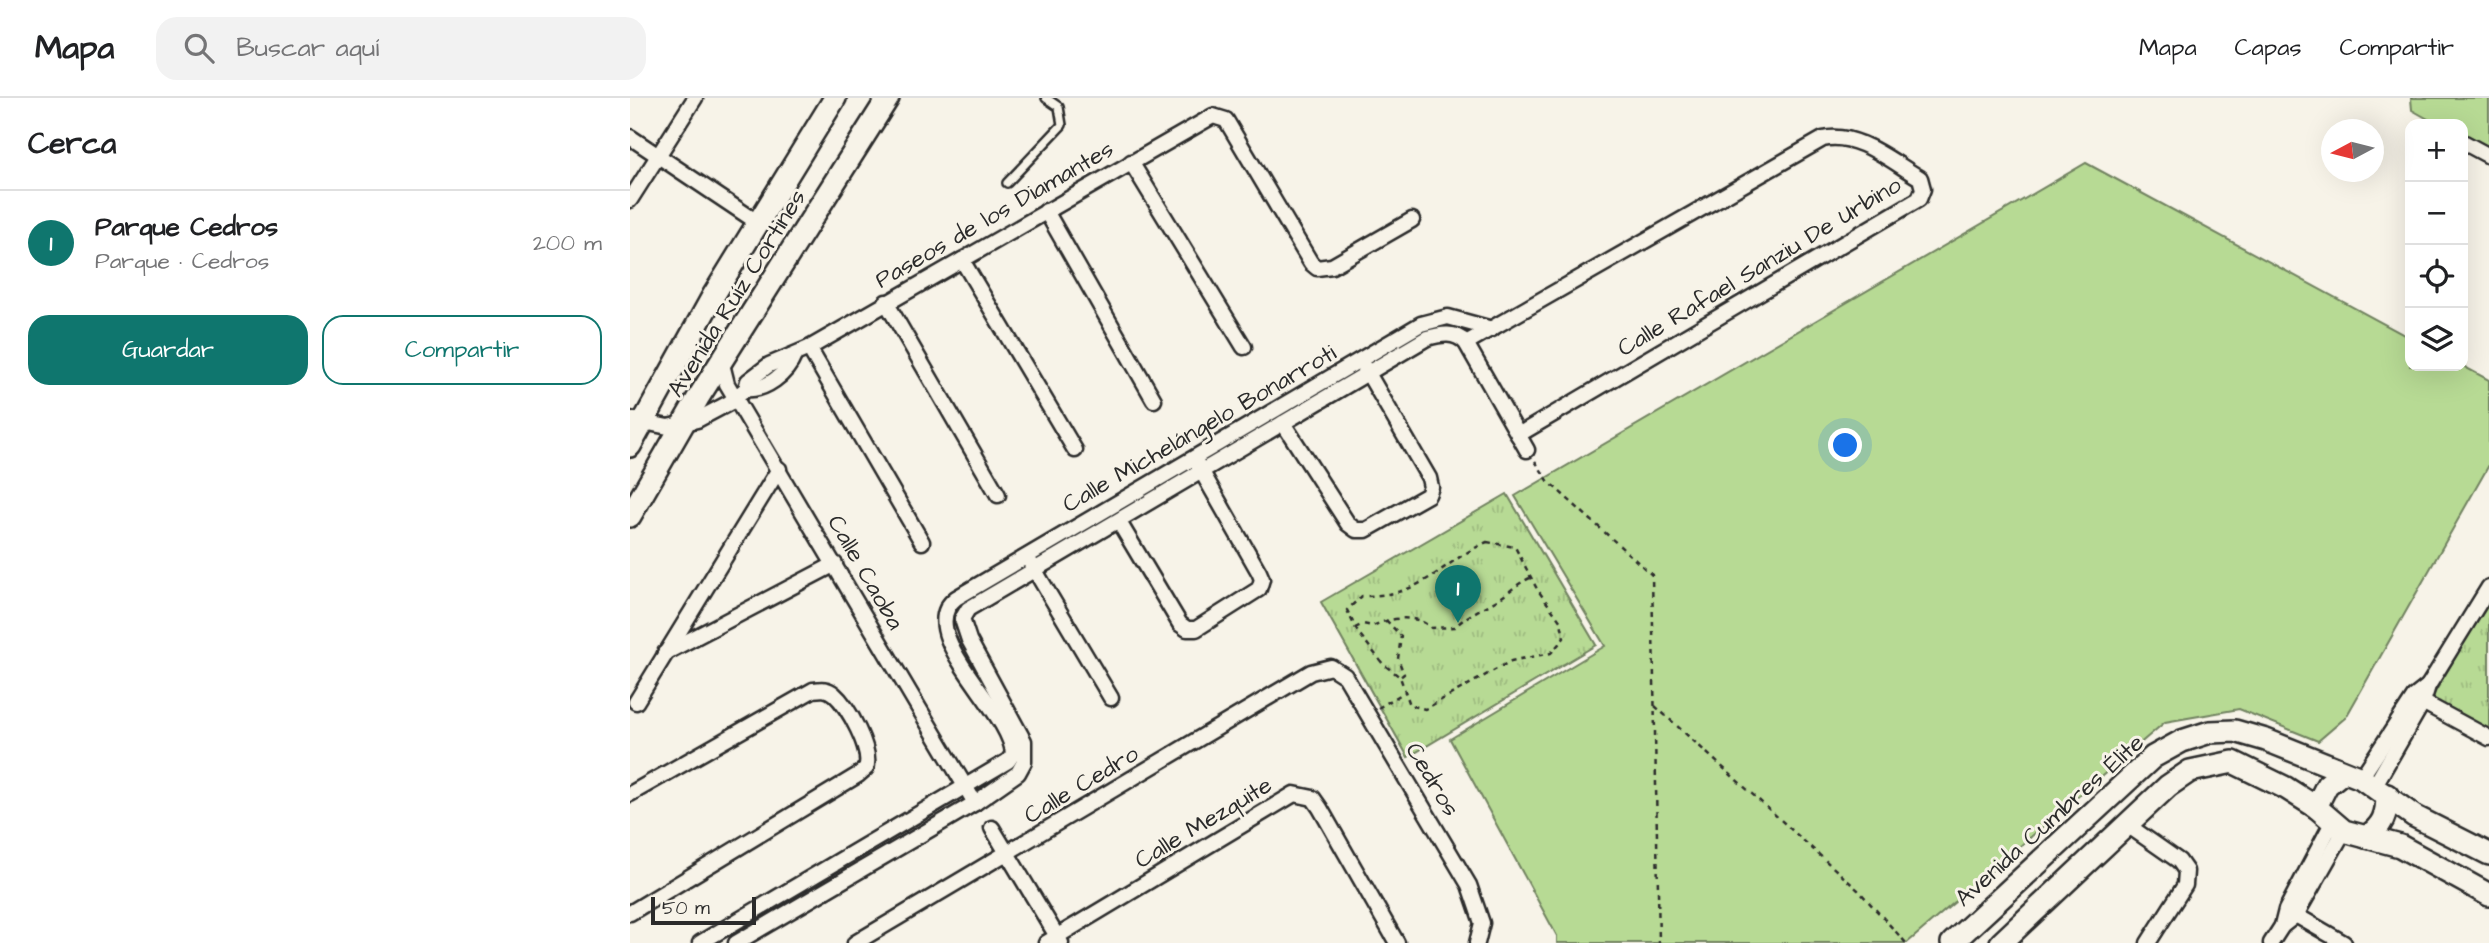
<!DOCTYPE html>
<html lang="es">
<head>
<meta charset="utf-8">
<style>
  :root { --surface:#fff; --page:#f2f2f2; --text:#202124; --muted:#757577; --line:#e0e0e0; --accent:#0f766e }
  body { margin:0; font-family:"Architects Daughter",sans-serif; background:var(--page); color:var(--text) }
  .controls { position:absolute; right:21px; top:21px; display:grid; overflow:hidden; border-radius:14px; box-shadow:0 7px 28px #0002 }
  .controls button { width:63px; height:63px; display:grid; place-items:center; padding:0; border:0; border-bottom:2px solid var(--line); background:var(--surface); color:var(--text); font:35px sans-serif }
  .compass { position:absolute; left:1691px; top:21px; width:63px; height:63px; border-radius:50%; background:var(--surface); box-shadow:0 7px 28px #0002; rotate:263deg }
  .scale { position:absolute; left:21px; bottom:18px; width:105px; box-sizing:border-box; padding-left:7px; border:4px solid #2b2b2b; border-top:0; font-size:19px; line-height:24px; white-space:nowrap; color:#2b2b2b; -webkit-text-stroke:5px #f7f3e8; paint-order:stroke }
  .you { position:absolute; left:1216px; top:348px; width:24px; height:24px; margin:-18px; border:5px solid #fff; border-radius:50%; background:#1a73e8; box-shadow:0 0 0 10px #1a73e833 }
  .badge { display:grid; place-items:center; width:46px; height:46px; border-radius:50%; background:var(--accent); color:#fff; font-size:23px; font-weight:700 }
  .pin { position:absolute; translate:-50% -58px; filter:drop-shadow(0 2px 4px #0008) }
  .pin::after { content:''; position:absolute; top:37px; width:24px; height:21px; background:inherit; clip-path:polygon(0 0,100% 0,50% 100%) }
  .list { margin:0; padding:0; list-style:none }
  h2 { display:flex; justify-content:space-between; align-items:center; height:91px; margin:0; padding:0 28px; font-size:30px }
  h2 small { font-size:23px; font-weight:400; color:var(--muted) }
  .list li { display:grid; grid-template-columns:46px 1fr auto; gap:21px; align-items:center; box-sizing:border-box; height:105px; padding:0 28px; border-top:2px solid var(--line) }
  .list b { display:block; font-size:26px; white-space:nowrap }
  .list p { margin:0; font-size:23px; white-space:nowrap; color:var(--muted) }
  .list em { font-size:23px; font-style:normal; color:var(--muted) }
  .actions { display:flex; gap:14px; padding:21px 28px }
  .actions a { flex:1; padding:16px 0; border:2px solid var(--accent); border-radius:21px; text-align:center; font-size:24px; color:var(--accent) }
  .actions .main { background:var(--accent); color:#fff }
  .icon { flex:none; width:38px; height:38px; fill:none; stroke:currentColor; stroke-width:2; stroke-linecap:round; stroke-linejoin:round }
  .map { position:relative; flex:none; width:1859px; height:845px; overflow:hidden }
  header { display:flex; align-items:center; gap:42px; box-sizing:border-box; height:98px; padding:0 35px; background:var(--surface); border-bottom:2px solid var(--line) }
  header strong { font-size:33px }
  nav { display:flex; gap:38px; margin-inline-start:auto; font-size:24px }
  .search { width:490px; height:63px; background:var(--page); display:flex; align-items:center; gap:18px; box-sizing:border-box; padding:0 24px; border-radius:21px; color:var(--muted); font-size:26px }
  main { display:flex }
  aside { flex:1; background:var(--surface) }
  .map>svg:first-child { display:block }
  .grass { fill:#b7da94; stroke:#718260; stroke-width:2 }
  .park { fill:url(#park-tufts); stroke:#718260; stroke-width:2 }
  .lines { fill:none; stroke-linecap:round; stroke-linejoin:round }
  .lane-casing { stroke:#2b2b2b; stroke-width:12 }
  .street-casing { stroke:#2b2b2b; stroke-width:19 }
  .secondary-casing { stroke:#2b2b2b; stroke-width:26 }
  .path { stroke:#2b2b2b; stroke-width:2.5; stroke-dasharray:5 5; stroke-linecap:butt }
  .lane { stroke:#f7f3e8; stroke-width:7 }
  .street { stroke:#f7f3e8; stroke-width:14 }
  .secondary { stroke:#f7f3e8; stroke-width:21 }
  .labels { text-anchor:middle; stroke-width:6; stroke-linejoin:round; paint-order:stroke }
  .street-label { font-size:24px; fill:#2b2b2b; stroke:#f7f3e8 }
</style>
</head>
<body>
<header>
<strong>Mapa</strong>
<div class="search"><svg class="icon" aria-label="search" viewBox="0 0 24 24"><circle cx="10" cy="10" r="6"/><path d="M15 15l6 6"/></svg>Buscar aquí</div>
<nav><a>Mapa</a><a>Capas</a><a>Compartir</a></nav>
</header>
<main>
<aside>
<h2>Cerca<small></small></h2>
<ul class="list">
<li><span class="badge">1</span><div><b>Parque Cedros</b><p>Parque · Cedros</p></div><em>200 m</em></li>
</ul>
<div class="actions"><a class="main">Guardar</a><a>Compartir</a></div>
</aside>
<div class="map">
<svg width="1859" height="845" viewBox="0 0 1859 845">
  <defs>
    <pattern id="park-tufts" width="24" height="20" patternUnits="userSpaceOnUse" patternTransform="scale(1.75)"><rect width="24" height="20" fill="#b7da94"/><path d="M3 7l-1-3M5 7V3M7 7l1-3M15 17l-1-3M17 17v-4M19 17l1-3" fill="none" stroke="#9ebb80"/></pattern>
  </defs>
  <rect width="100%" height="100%" fill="#f7f3e8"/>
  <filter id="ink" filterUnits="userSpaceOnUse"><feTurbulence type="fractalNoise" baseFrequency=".0143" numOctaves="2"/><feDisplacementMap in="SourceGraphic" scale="14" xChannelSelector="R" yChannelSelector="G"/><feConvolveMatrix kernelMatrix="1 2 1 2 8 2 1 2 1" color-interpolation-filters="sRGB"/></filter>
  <g filter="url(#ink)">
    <g class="grass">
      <polygon points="1781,0 1859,0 1859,55 1833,40 1833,26 1807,26 1782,12"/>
      <polygon points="1456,65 1780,240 1780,268 1833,268 1859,282 1859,367 1716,619 1688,643 1609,611 1535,624 1277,845 927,845 927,838 820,641 975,548 885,398"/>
    </g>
    <g class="park">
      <polygon points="877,396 966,547 778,659 691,504"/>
      <polygon points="1859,501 1859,635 1800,603"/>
    </g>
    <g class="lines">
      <g class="lane-casing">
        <polyline id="lane" points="377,85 432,27 429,9 416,0"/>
      </g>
      <g class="street-casing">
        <g id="street">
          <polyline points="0,39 127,124"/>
          <polyline points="1833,44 1859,58"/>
          <polyline points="501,64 614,249"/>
          <polyline points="0,102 65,0"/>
          <polyline points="416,113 524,302"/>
          <polyline points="332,162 445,352"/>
          <polyline points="256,204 368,397"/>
          <path d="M836,245L1193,41C1227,33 1262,64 1290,80L1293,91L1289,101L888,337"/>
          <polyline points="179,250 292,444"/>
          <polyline points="92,266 97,286 345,705"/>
          <path d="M116,291C135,293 157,276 164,258"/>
          <polyline points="0,321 38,329 67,322 99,305 116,291 118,283 139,267 179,250 583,18 596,22 681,165 687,170 702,168 782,122"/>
          <polyline points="653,325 718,426 726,432 736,432 798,397 801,389 799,380 735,270"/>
          <polyline points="489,424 550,526 557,531 566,531 629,491 632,481 629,474 568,367"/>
          <polyline points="400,464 481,600"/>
          <path d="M332,521L338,511L797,240C811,236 825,233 836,245L897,352"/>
          <polyline points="35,555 205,466"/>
          <polyline points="1785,600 1859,640"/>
          <polyline points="6,604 149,371"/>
          <polyline points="1731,680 1784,599 1798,588"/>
          <polyline points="1745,687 1793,604 1798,588 1859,489"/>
          <path d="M0,696L183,592C191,591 197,590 204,596C218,608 243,653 236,670L228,677L0,815"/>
          <polyline points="1496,726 1549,763 1556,773 1555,787 1518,845"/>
          <polyline points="362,730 431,845"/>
          <polyline points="1657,812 1714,845"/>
          <polyline points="1652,828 1656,812 1702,725"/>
          <path d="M70,845L378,663L383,656C381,612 281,535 326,500L791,226L818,219L862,231"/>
          <polyline points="106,845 345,705 388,675 394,664 394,643 339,542 332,521"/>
          <polyline points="225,845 681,574 701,569 715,578 839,787 852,825 847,845"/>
          <polyline points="416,845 664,696 683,700 690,710 767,845"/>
          <polyline points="1641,845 1652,828 1666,817 1714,733"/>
        </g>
      </g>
      <g class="secondary-casing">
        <g id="secondary">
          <polyline points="0,348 83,198 205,0"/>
          <polyline points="0,418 68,300 258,0"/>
          <polyline points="1686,709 1697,687 1712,675"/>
          <path d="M1736,739C1753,728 1757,717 1757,697"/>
          <polyline points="1322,845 1523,659 1552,643 1580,634 1605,633 1636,642 1731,680 1784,718 1859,756"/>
          <polyline points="1371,845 1538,688 1560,673 1603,664 1656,690 1686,709 1714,733 1770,748 1859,797"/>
        </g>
      </g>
      <g class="path">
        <polyline points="905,363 919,384 1022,477 1029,845"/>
        <path d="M857,444L885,449L907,491L931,524L934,540L921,555L881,563L795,611L780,607L770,579L753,566L727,533L717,512L732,498C796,498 805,468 857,444Z"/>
        <polyline points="756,522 771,538 768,561 774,576 770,579"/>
        <path d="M725,530L733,526L743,528C758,520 787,515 801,530L825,529C839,515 851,512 867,502C879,495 886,486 900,480"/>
        <polyline points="1025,608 1228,792 1276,845"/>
        <polyline points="748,610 775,594"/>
      </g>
      <use href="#lane" class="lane"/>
      <use href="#street" class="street"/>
      <use href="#secondary" class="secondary"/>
    </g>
  </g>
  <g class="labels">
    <g class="street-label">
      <text transform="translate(364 116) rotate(-30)" y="8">Paseos de los Diamantes</text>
      <text transform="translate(1129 168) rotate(-31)" y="8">Calle Rafael Sanziu De Urbino</text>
      <text transform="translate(106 195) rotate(-58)" y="8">Avenida Ruíz Cortines</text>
      <text transform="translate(569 330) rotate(-30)" y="8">Calle Michelángelo Bonarroti</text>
      <text transform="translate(236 474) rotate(60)" y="8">Calle Caoba</text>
      <text transform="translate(803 681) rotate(59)" y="8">Cedros</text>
      <text transform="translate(451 686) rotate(-31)" y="8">Calle Cedro</text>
      <text transform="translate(1419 722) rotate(-42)" y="8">Avenida Cumbres Élite</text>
      <text transform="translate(573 724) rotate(-31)" y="8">Calle Mezquite</text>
    </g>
  </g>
</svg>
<div class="controls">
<button>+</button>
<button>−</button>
<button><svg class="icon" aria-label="locate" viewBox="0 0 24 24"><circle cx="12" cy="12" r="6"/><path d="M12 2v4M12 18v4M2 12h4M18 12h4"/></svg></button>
<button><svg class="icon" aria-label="layers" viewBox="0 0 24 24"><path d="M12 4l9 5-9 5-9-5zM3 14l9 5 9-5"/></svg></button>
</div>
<svg class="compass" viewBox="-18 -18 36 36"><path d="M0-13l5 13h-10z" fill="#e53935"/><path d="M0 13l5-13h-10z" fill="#757577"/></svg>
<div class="scale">50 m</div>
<div class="you"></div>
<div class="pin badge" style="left:828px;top:525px">1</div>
</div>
</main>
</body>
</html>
